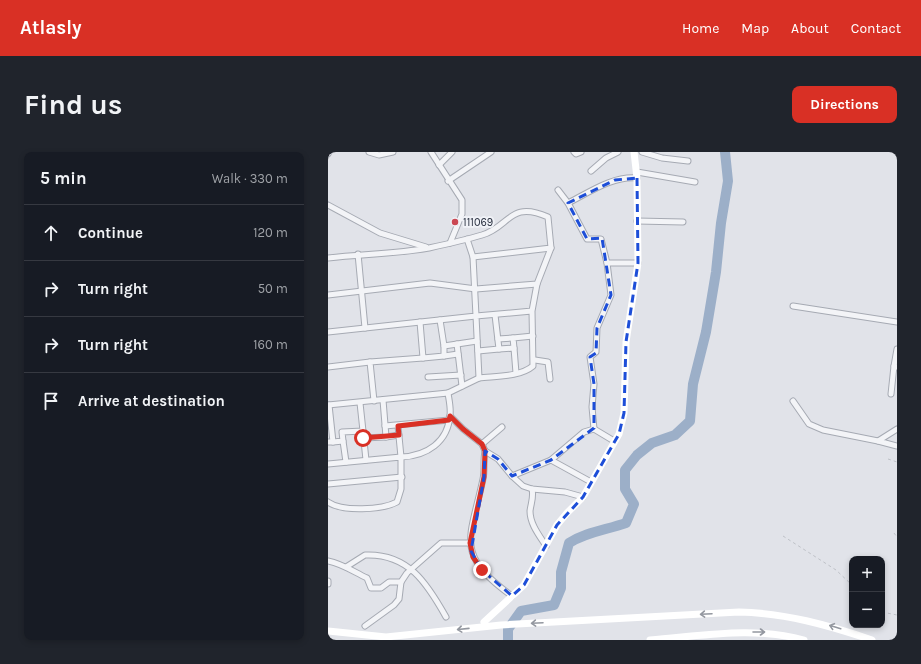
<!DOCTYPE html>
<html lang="en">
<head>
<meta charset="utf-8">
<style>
  :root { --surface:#171b24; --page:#20242c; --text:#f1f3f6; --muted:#9ea1a6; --line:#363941; --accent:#d93025 }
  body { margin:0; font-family:Karla,sans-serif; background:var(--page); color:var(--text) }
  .controls { position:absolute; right:12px; bottom:12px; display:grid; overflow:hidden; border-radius:8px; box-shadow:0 2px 6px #0003 }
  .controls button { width:36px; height:36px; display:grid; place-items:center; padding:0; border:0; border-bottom:1px solid var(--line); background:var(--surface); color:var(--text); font:20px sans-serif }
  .stop { position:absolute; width:12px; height:12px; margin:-9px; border:3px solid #d93025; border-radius:50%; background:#fff }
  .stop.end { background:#d93025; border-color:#fff; box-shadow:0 1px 4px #0008 }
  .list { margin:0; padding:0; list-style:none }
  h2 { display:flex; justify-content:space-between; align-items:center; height:52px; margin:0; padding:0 16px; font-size:17px }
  h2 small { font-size:13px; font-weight:400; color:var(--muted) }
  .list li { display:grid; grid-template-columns:26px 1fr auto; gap:12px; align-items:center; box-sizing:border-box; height:56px; padding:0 16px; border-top:1px solid var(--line) }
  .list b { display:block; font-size:15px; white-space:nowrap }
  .list em { font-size:13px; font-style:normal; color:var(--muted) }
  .icon { flex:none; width:22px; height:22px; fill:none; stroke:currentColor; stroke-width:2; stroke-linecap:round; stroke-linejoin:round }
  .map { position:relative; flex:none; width:569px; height:488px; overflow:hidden; border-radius:8px }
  header { display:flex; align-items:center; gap:24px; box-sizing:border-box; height:56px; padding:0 20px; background:var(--accent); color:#fff }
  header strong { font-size:19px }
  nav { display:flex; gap:22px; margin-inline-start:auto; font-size:14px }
  .intro { display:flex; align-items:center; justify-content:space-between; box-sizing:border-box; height:96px; padding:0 24px }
  h1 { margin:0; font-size:28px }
  .button { padding:10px 18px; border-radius:8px; background:var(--accent); color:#fff; font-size:14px; font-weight:700 }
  main { display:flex; gap:24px; padding:0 24px }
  aside { flex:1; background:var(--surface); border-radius:8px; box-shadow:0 2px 6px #0003 }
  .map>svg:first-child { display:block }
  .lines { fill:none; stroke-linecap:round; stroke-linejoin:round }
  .river { stroke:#9cafc8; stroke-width:10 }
  .street-casing { stroke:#a6aab3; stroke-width:7 }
  .path { stroke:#bec1c7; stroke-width:1; stroke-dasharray:3 3; stroke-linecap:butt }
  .street { stroke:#f3f4f7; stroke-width:5 }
  .secondary { stroke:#fff; stroke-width:7 }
  .oneway { stroke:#9498a0 }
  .route { stroke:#d93025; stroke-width:5 }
  .marked { fill:none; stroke:#1d4ed8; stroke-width:3; stroke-dasharray:8 5; stroke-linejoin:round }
  .poi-dot { fill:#cb4853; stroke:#f0f2f7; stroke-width:1.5 }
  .labels { text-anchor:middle; stroke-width:4; stroke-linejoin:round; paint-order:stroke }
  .poi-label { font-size:11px; fill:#293040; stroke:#f0f2f7; text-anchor:start }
</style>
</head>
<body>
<header>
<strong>Atlasly</strong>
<nav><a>Home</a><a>Map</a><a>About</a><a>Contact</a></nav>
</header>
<div class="intro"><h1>Find us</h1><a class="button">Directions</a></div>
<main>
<aside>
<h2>5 min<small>Walk · 330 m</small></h2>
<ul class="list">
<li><svg class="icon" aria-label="ahead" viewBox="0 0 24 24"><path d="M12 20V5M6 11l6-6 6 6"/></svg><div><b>Continue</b></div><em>120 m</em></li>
<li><svg class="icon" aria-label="right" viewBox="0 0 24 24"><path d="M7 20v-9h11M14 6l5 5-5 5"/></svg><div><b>Turn right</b></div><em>50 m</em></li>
<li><svg class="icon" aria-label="right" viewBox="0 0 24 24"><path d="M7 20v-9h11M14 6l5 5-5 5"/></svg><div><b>Turn right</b></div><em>160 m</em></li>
<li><svg class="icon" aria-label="arrive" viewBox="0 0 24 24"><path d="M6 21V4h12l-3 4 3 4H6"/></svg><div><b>Arrive at destination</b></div></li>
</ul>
</aside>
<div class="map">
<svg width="569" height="488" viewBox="0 0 569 488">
  <rect width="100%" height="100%" fill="#e1e3e9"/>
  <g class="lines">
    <path class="river" d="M180,488V477L193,459L226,453L233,436V420L241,391C258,380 278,378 298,371L306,352L297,337V318L309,303L324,291L347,283L362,269L365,232L378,180L388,120L393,71L400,29L397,0"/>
    <g class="street-casing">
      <g id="street">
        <polyline points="41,0 51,3 65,0"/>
        <polyline points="103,0 134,48 134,62 122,91"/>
        <polyline points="246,0 248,2 253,0"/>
        <polyline points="314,0 334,6 360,9"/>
        <polyline points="0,2 1,0"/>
        <polyline points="111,13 124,0"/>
        <polyline points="263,19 278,6 290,0"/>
        <polyline points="309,20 367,30"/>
        <polyline points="120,29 163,0"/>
        <polyline points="230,38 240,51 259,87 273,87 279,111"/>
        <path d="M240,51C262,40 284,24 309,26"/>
        <polyline points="0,53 52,81 98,95"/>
        <polyline points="309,69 355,70"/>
        <polyline points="30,102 37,176"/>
        <path d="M0,106C33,102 68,102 101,96C119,92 137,88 154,83C182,75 181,48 220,65L223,96L145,105"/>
        <polyline points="0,143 102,131 148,137 209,132 223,96"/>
        <polyline points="465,154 569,170"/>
        <path d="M204,159L205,214C192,225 168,224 151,226L148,164L204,159L209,132"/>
        <polyline points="112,168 116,194"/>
        <polyline points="92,170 95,206 116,204 116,194 149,189"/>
        <polyline points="0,180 148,164 145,105 139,87"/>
        <polyline points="170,187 185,186"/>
        <polyline points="129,192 134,234"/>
        <polyline points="186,196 185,186 205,184"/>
        <polyline points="171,197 186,196 188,221"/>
        <polyline points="150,199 171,197 167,163"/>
        <polyline points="116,204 130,202"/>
        <polyline points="207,208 220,210 222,227"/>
        <polyline points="0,215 42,210"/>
        <polyline points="568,215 566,214 569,197"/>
        <polyline points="100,225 133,223"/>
        <polyline points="120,241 151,226"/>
        <polyline points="563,242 566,214"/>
        <polyline points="46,249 42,210 95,206"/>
        <polyline points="465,249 481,272 495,278 550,289"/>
        <path d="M0,253L120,241C121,248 123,256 122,263C120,290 99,304 73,305L70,274"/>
        <polyline points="122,264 135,277 154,292 157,299 170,307 184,324 195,334 204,337 237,340 255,345"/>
        <polyline points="57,274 121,268"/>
        <polyline points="266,277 264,255 266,232 262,205 268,200 269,176 283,143 279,111 310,111"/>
        <polyline points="569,277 550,289 569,294"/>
        <polyline points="35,279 38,308"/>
        <polyline points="58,285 71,283"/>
        <polyline points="35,286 58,285 55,248"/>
        <polyline points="15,289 18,310"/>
        <polyline points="0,290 5,290 1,253"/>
        <polyline points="5,290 15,289 14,280 35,279 32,251"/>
        <polyline points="154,292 174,275"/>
        <path d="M157,299C155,309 157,318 155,327C142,388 126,402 184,444"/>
        <path d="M0,312L73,305V337L69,350C54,358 14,360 0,350"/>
        <polyline points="184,324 223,308"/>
        <polyline points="263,330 223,308 256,280 266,277 286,289"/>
        <polyline points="0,332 74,325"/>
        <path d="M204,337C206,345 203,351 202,359C202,372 211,383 218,394"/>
        <path d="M0,409C15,412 26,420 39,426L43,436H53L61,430H73L79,421L113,391H142"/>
        <path d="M18,415L37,403C80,401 99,431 118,465"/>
        <polyline points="0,429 0,432"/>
        <polyline points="37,474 66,453 71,447 73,430"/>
      </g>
    </g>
    <g class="path">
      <polyline points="560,307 569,310"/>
      <polyline points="566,381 569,385"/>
      <polyline points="455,384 508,418 524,433"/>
      <polyline points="554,460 569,463"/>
    </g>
    <use href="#street" class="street"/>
    <g class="secondary">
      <polyline points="156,470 196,433 229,373 239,361 255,345 291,282 296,261 298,190 310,111 309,26 306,0"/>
      <path d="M0,479L58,485L173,473L411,460C457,461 500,473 544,488"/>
      <path d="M322,488C374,484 426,474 476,488"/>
    </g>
  </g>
  <defs><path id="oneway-shaft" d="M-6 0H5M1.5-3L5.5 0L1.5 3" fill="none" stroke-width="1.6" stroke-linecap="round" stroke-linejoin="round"/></defs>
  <g class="oneway">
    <use href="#oneway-shaft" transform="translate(378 462) rotate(177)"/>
    <use href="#oneway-shaft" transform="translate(209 471) rotate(177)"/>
    <use href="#oneway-shaft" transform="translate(507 475) rotate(-163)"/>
    <use href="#oneway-shaft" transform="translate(135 477) rotate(174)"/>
    <use href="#oneway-shaft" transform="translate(431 480)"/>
  </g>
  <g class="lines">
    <polyline class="route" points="35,286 71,283 70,274 121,268 122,264 135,277 154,292 157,299 156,325 142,391 145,405 154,418"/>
  </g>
  <path class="marked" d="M309,26L310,111L298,190L296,261L291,282L255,345L229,373L196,433L184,444L154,418L143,399L156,325L157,299L170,307L184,324L223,308L266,276V232L262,205L268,201L269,176L283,143L274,86L259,87L240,51L287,28Z"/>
  <circle class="poi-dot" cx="127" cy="70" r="4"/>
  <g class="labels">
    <g class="poi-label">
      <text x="135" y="74">111069</text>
    </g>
  </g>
</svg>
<div class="controls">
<button>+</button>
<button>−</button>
</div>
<div class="stop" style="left:35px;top:286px"></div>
<div class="stop end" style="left:154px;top:418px"></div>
</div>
</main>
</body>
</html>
